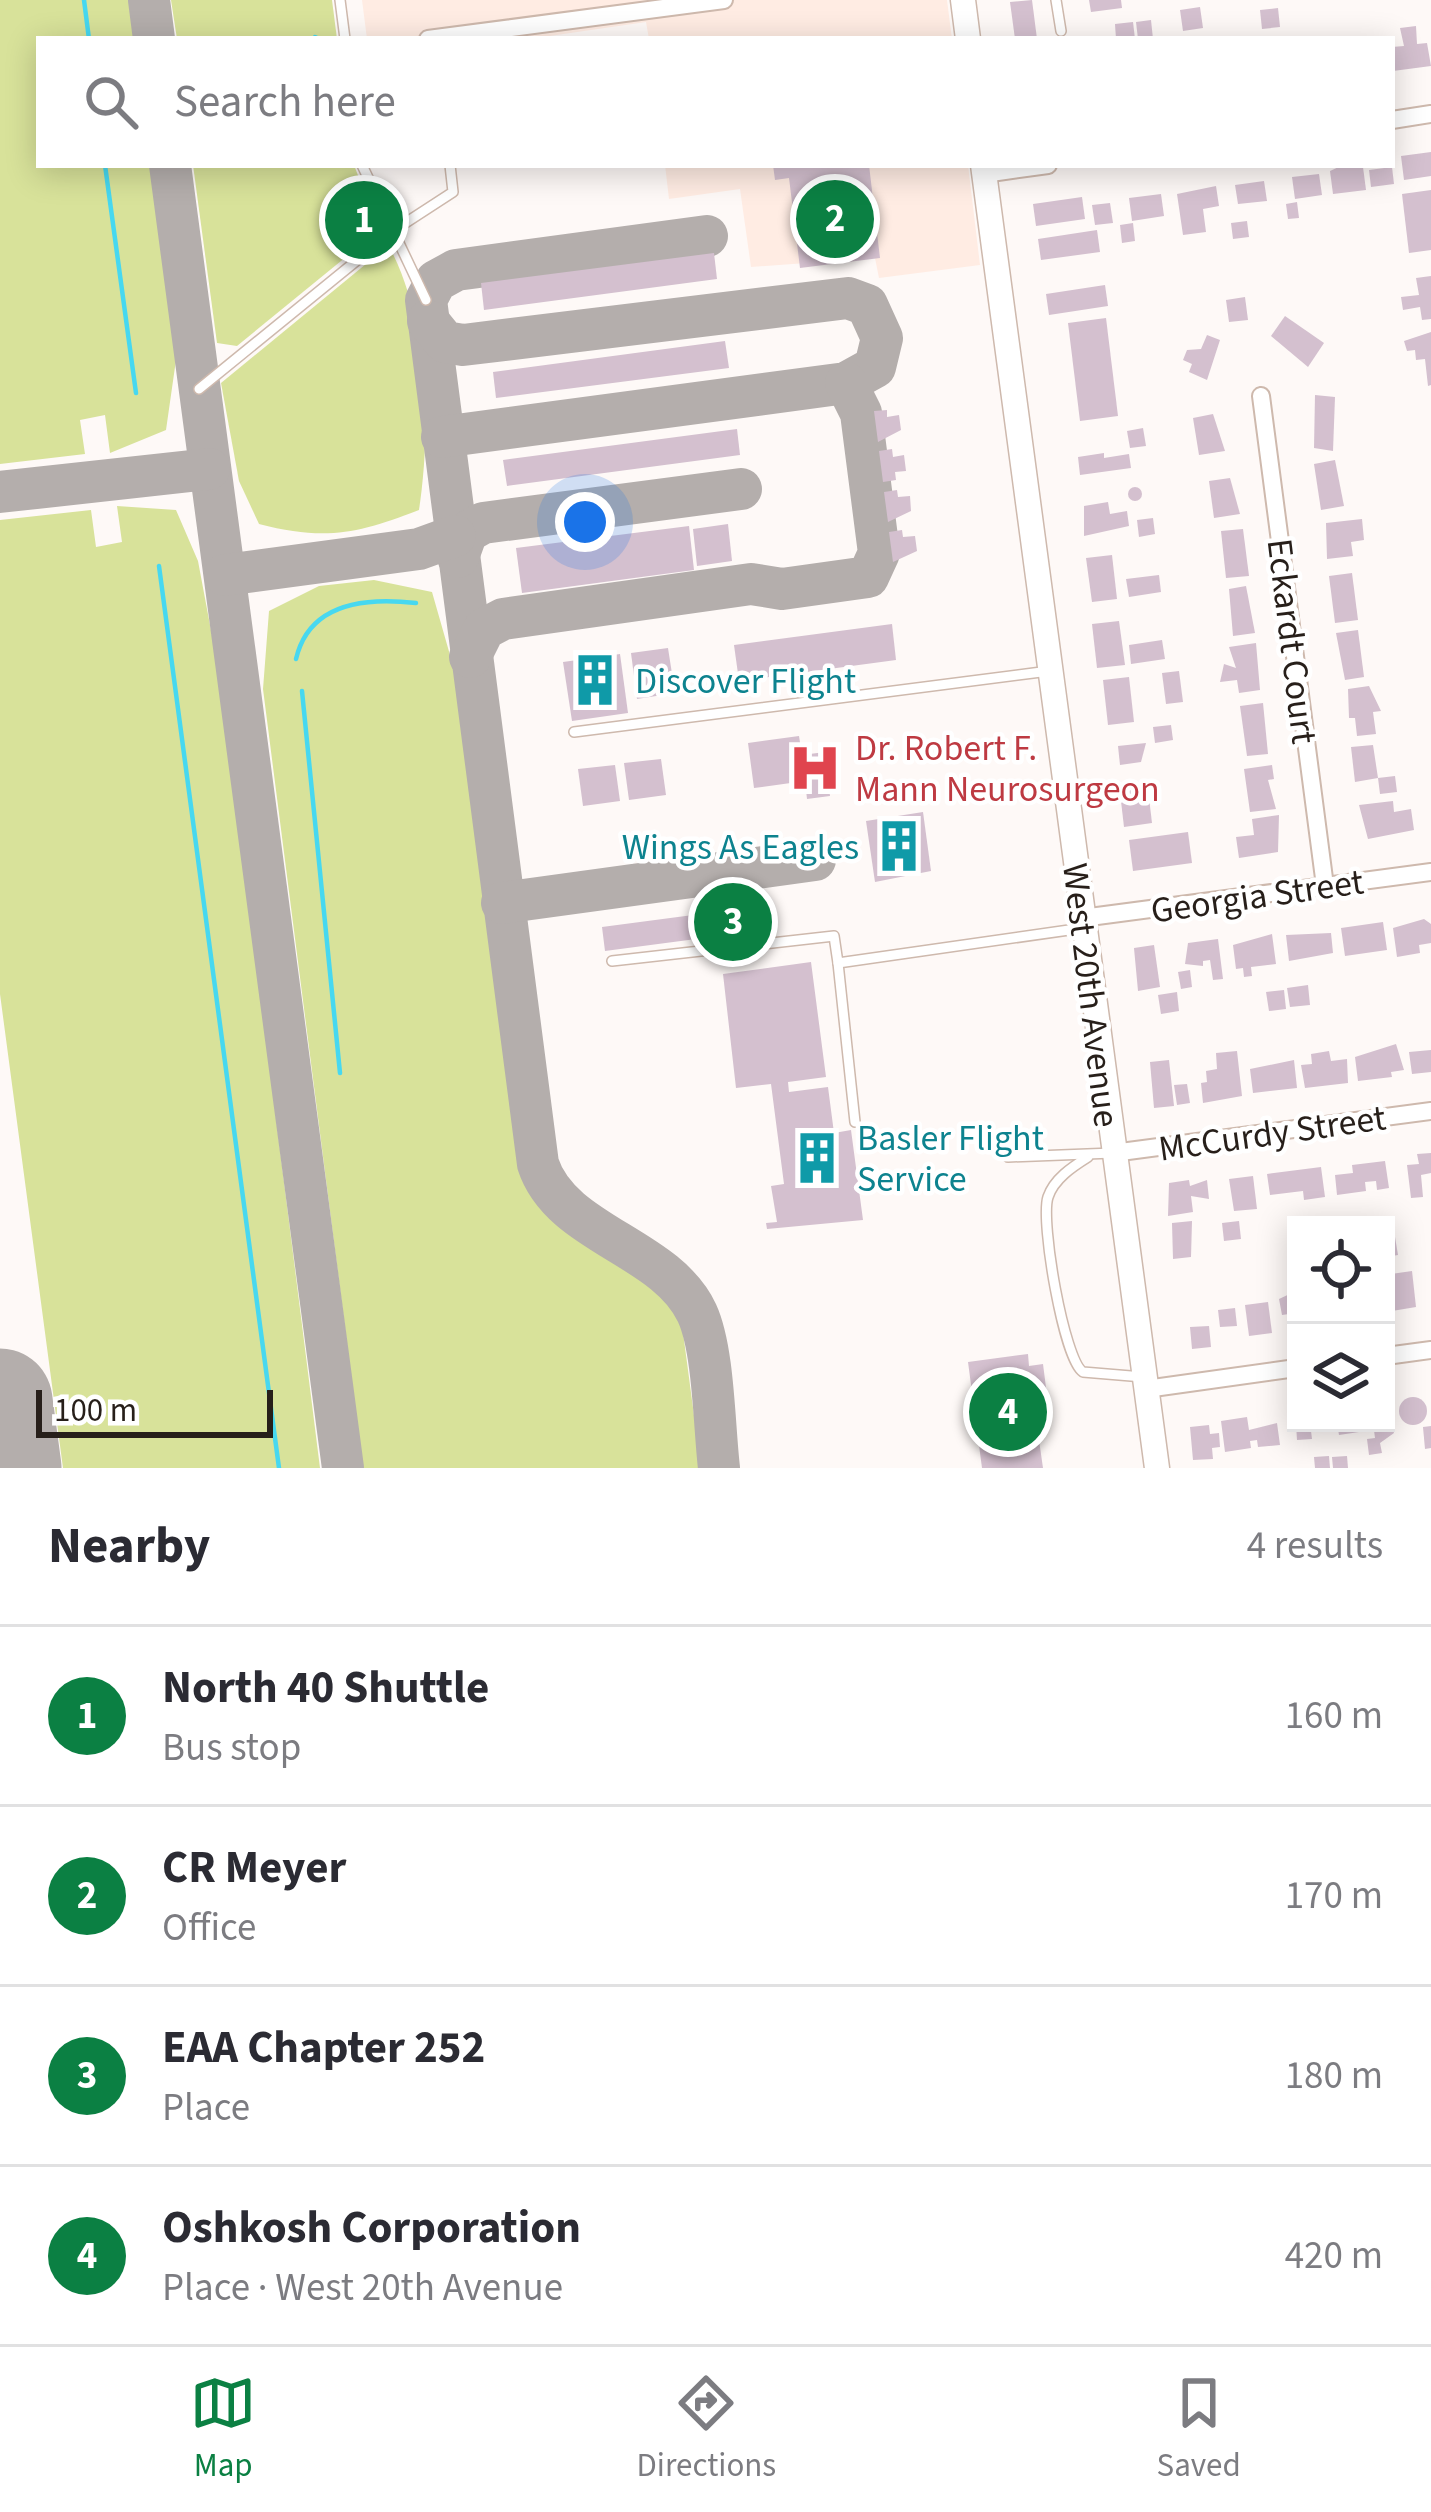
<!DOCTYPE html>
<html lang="en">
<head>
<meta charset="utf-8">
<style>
  :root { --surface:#fff; --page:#f7f7f7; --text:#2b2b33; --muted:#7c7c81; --line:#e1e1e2; --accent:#0b8043 }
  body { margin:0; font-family:"Source Sans 3",sans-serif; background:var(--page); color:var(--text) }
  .controls { position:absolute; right:36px; bottom:36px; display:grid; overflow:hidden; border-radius:0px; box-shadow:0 6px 30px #0003 }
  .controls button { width:108px; height:108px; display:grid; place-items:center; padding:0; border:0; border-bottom:3px solid var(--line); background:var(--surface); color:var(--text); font:60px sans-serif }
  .scale { position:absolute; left:36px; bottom:30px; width:237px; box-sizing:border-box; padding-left:12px; border:6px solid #271f1a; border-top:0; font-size:33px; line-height:42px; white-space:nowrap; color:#271f1a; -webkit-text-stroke:9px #fff; paint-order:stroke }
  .you { position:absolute; left:585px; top:522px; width:42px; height:42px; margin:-30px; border:9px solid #fff; border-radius:50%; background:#1a73e8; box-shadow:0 0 0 18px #1a73e833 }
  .badge { display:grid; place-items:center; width:78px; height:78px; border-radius:50%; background:var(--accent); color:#fff; font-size:39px; font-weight:700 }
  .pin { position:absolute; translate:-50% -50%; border:6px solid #fff; box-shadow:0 3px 12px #0006 }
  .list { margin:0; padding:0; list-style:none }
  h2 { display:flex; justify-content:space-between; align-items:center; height:156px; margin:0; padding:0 48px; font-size:51px }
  h2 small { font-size:39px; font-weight:400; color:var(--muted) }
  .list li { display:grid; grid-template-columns:78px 1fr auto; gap:36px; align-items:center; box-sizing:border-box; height:180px; padding:0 48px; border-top:3px solid var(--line) }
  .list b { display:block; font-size:45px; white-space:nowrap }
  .list p { margin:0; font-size:39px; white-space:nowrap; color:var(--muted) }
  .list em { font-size:39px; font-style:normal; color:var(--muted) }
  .icon { flex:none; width:66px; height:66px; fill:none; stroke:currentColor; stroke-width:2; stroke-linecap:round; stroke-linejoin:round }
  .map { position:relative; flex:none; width:1431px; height:1468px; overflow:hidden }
  .search { position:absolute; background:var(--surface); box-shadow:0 6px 30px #0003; left:36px; right:36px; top:36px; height:132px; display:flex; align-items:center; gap:30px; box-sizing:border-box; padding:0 42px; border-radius:0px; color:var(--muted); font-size:45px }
  .sheet { height:876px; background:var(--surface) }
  nav { display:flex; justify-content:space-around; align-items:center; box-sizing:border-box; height:168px; border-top:3px solid var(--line); background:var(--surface); font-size:33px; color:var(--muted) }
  nav a { display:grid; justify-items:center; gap:6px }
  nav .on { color:var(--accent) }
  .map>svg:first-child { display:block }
  .commercial { fill:#ffece3 }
  .green { fill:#d8e29a }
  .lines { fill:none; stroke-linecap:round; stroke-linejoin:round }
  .stream { stroke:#47d8f0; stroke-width:4.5 }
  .taxiway { stroke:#b4aeac; stroke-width:42 }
  .runway { stroke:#b4aeac; stroke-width:105 }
  .building { fill:#d4c0cf }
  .service-casing { stroke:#ceb9ad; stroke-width:12 }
  .minor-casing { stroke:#ceb9ad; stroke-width:20 }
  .secondary-casing { stroke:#ceb9ad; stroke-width:27 }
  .service { stroke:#fff; stroke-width:9 }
  .minor { stroke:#fff; stroke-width:16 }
  .secondary { stroke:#fff; stroke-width:24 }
  .labels { text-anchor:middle; stroke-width:9; stroke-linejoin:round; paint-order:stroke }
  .street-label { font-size:36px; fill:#271f1a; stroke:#fff }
  .culture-label { font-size:36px; fill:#0d838f; stroke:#fff; text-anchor:start }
  .health-label { font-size:36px; fill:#be3a42; stroke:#fff; text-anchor:start }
</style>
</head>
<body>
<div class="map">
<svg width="1431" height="1468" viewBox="0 0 1431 1468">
  <rect width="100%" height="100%" fill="#fef9f7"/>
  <g class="commercial">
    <polygon points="362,0 947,0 952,39 649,39 646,22 529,39 367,39"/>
    <polygon points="665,165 968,165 980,265 879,278 875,258 751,267 740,189 669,199"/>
  </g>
  <g class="green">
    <polygon points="0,0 130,0 135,39 39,39 39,165 151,165 176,360 166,430 110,453 105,415 80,420 85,454 0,464"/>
    <polygon points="171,0 332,0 337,39 177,39"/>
    <polygon points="193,165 354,165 379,230 237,346 217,343"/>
    <path d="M383,250L392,252C429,327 431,428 419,510C357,534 325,541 259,524L239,481L221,383Z"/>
    <polygon points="117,506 176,510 198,561 222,689 320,1468 63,1468 0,994 0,520 91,510 96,547 122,542"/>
    <polygon points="374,580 432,592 466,711 527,1171 544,1199 673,1302 682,1325 701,1468 363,1468 263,689 269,611 319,586"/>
  </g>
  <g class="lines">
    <g class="stream">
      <polyline points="84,0 89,39"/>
      <polyline points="315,37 319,39"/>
      <polyline points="105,165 136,393"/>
      <polyline points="159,566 279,1468"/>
      <path d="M296,659C309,603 365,597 416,603"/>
      <polyline points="302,691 340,1073"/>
    </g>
    <g class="taxiway">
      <polyline points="149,0 154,39"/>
      <polyline points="170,165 343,1468"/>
      <path d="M707,236L456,270L436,281L426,300L538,1164C561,1235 666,1246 697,1313C714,1350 714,1426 719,1468"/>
      <polyline points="428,321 445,342 463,345 848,298 867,305 882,338 875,367 846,383 442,437"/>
      <polyline points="0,492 209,469"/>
      <polyline points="458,557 467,532 483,523 741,489"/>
      <polyline points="225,575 419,549 455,536"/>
      <polyline points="470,657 484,629 503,619 751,584 782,589 868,577 879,553 861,413 846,383"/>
      <polyline points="502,903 815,860"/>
    </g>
    <polyline class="runway" points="0,1401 9,1468"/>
  </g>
  <g class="building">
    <polygon points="1032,0 1037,39 1015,39 1010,2"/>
    <polygon points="1089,0 1121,0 1122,8 1091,12"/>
    <polygon points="1200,7 1203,28 1183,31 1180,10"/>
    <polygon points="1278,8 1280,27 1262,29 1260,10"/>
    <polygon points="1151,20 1153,39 1138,39 1136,22"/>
    <polygon points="1133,22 1135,39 1116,39 1115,24"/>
    <polygon points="1416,26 1417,44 1427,43 1431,66 1393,71 1392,47 1404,46 1400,28"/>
    <polygon points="1431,152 1431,176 1404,180 1401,156"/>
    <polygon points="773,165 869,165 880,258 800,268 789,178 775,180"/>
    <polygon points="1343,165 1363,167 1366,190 1333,194 1330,171"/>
    <polygon points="1392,167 1394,184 1371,187 1369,170"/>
    <polygon points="1319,174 1322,195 1295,199 1292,177"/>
    <polygon points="1264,181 1267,201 1238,204 1235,185"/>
    <polygon points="1216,186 1219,206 1203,209 1206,232 1183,235 1177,194"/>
    <polygon points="1431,190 1431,250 1409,253 1402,194"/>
    <polygon points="1161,194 1164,216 1132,221 1129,198"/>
    <polygon points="1082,197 1085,219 1036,226 1033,204"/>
    <polygon points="1297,202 1299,218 1288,219 1286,204"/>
    <polygon points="1110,203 1113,223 1095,225 1092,205"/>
    <polygon points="1247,221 1249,237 1233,239 1231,223"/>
    <polygon points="1133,223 1135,241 1122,243 1120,225"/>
    <polygon points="1097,230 1100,252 1041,260 1038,239"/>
    <polygon points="714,253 717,279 484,310 481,283"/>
    <polygon points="1431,276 1431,319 1422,320 1420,307 1403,310 1401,297 1419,295 1416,278"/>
    <polygon points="1105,285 1108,306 1049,315 1046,294"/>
    <polygon points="1245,297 1248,320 1229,322 1226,300"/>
    <polygon points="1285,316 1324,343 1308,367 1271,336"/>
    <polygon points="1106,318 1118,416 1080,421 1068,323"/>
    <polygon points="1431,332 1431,385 1428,386 1425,359 1416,360 1415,350 1407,351 1404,341"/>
    <polygon points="1207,335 1220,340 1207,380 1189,372 1192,364 1183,360 1187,350 1201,349"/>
    <polygon points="725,341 729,368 496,398 493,372"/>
    <polygon points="1315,395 1335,397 1333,451 1314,448"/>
    <polygon points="887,410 887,417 899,415 901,430 878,442 874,411"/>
    <polygon points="1213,414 1225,451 1199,455 1193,418"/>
    <polygon points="1143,428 1146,446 1130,448 1127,431"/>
    <polygon points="737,429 740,455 507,486 503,460"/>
    <polygon points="892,449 893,457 904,455 906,471 895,472 896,480 883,482 879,451"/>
    <polygon points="1104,453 1104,458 1129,454 1131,468 1080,475 1078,457"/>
    <polygon points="1335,460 1344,506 1321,510 1314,464"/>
    <polygon points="1230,478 1240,514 1214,518 1209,481"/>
    <circle cx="1135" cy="494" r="7"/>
    <polygon points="897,490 898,497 910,496 911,511 888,522 884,492"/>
    <polygon points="1108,502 1110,514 1127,511 1129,526 1084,536 1084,506"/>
    <polygon points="1153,518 1155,534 1139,537 1137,520"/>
    <polygon points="1362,519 1364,540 1351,542 1353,556 1327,559 1326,523"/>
    <polygon points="728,524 732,561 697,566 693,529"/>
    <polygon points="689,526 694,570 522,593 516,548"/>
    <polygon points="1243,529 1249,576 1226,578 1221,531"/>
    <polygon points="902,530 903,537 915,536 917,551 893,562 889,532"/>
    <polygon points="1112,555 1117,599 1092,602 1086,558"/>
    <polygon points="1352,573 1358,620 1335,623 1329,576"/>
    <polygon points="1159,575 1161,592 1129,597 1126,579"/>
    <polygon points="1246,586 1255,633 1233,636 1229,589"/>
    <polygon points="1119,621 1125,665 1097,668 1092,624"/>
    <polygon points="892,624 896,660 739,681 734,645"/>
    <polygon points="1358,630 1364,677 1345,680 1336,633"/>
    <polygon points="1162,640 1165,659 1131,664 1129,645"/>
    <polygon points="1256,643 1260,690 1239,693 1237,680 1220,682 1224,664 1236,668 1229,647"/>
    <polygon points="668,648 675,693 637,699 631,653"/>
    <polygon points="620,654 628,713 572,721 563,662"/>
    <polygon points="1179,671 1183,702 1166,704 1162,673"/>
    <polygon points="1129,677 1134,722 1108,725 1103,680"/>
    <polygon points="1369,686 1381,711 1373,712 1376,734 1357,736 1355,718 1349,718 1348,689"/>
    <polygon points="1263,703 1268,754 1247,756 1240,706"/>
    <polygon points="1171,725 1173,740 1155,743 1153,727"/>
    <polygon points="799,736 802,755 825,752 830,796 807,799 805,781 754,788 748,743"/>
    <polygon points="1146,743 1141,762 1120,765 1118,746"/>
    <polygon points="1373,745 1378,778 1355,782 1351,747"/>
    <polygon points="661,759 666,795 629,800 624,763"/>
    <polygon points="615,765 620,801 583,806 578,769"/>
    <polygon points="1272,765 1274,779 1268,780 1276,809 1250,812 1244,769"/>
    <polygon points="1395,776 1397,792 1380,794 1378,778"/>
    <polygon points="1147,781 1152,823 1124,827 1119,784"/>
    <polygon points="1393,801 1394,812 1411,809 1414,830 1368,839 1359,805"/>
    <polygon points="923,812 931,871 875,882 866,821"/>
    <polygon points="1279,815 1278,852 1239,858 1236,837 1254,835 1252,819"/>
    <polygon points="1188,832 1192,863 1133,871 1129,840"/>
    <polygon points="748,898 752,931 717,936 712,903"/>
    <polygon points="693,915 696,939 605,951 602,927"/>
    <polygon points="1424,919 1431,924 1431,943 1419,945 1420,953 1397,957 1393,928"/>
    <polygon points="1383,922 1387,950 1345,956 1341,928"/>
    <polygon points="1331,933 1333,953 1289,961 1286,935"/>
    <polygon points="1272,934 1276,964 1251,967 1252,976 1244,977 1243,968 1236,969 1233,945"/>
    <polygon points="1218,939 1223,979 1213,980 1210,960 1203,961 1203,966 1185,964 1188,943"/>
    <polygon points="1154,945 1160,987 1138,991 1134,948"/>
    <polygon points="811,962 826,1077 788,1082 789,1092 828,1087 834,1133 851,1130 863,1220 767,1229 766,1223 777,1222 771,1186 784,1184 771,1084 736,1088 723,974"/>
    <polygon points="1190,970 1192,987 1181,989 1178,972"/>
    <polygon points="1308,985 1310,1005 1290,1007 1287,988"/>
    <polygon points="1284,990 1286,1009 1269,1011 1266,992"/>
    <polygon points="1177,992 1179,1011 1161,1014 1158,995"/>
    <polygon points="1396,1044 1404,1070 1391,1072 1392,1077 1358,1081 1355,1057"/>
    <polygon points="1431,1050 1431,1072 1412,1074 1409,1052"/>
    <polygon points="1237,1051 1242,1096 1203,1103 1201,1083 1207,1082 1206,1071 1217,1069 1216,1053"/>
    <polygon points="1329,1051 1331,1061 1347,1059 1348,1083 1305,1088 1301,1065 1312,1064 1311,1054"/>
    <polygon points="1169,1060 1174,1106 1154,1108 1150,1062"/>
    <polygon points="1294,1060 1297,1088 1253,1093 1250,1069"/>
    <polygon points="1187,1084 1190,1103 1177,1105 1174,1085"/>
    <polygon points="1431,1153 1431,1173 1421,1175 1423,1197 1411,1198 1407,1165 1419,1164 1417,1154"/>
    <polygon points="1385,1161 1389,1188 1377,1190 1376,1181 1365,1182 1366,1191 1337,1195 1335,1175 1353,1173 1352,1165"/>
    <polygon points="1321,1167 1325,1197 1304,1200 1303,1191 1270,1195 1267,1174"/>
    <polygon points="1253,1176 1257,1209 1234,1211 1229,1179"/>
    <polygon points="1189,1180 1190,1186 1207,1180 1209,1199 1191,1196 1193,1212 1168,1216 1169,1183"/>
    <polygon points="1192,1221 1191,1257 1173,1259 1172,1223"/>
    <polygon points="1239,1221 1241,1239 1224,1241 1222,1223"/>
    <polygon points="1395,1237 1398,1255 1386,1257 1386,1238"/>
    <polygon points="1412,1271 1416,1307 1392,1311 1391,1274"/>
    <polygon points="1296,1291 1296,1313 1282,1315 1279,1299"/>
    <polygon points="1268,1302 1272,1333 1249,1336 1245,1305"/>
    <polygon points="1235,1308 1237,1326 1220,1327 1218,1310"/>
    <polygon points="1209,1326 1211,1347 1192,1349 1190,1327"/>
    <polygon points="1028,1354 1029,1366 1043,1364 1049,1411 1035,1412 1043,1468 982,1468 968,1362"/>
    <circle cx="1413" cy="1411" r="14"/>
    <polygon points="1386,1403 1394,1433 1380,1443 1382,1453 1369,1455 1367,1439 1375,1438 1373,1423 1386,1423"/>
    <polygon points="1247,1417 1249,1430 1277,1423 1280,1445 1258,1447 1257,1440 1250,1441 1251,1448 1225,1452 1221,1421"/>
    <polygon points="1296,1423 1310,1423 1312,1439 1297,1440"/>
    <polygon points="1337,1423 1358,1423 1359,1432 1339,1435"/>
    <polygon points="1209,1425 1210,1434 1219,1433 1220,1447 1212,1448 1213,1459 1193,1460 1190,1427"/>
    <polygon points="1431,1426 1431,1448 1425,1449 1423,1427"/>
    <polygon points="1329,1456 1330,1468 1315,1468 1314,1457"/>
    <polygon points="1347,1456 1348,1468 1333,1468 1332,1457"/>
  </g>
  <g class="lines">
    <g class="service-casing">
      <g id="service">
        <polyline points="340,0 345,39"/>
        <polyline points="1056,0 1061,31"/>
        <polyline points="362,165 426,300"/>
        <polyline points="199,389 393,231 453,192 450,165"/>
        <polyline points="574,732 1049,671"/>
        <polyline points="612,961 834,936 838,963 1083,928"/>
        <polyline points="838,963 855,1122"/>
        <polyline points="1008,1157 1113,1153"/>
        <path d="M1088,1157C1072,1167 1054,1179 1048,1197C1040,1221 1064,1360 1083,1372L1143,1377"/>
      </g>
    </g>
    <g class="minor-casing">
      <g id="minor">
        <polyline points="428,39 724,0"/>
        <polyline points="1392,120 1431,114"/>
        <polyline points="984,174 1048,165"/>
        <polyline points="1261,396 1325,886"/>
        <polyline points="1082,918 1431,872"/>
        <polyline points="1113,1153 1431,1111"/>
        <polyline points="1386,1356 1431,1350"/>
        <polyline points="1146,1389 1296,1368"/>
      </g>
    </g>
    <g class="secondary-casing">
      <g id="secondary">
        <polyline points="963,0 968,39"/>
        <polyline points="983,165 1157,1468"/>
      </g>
    </g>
    <use href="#service" class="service"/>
    <use href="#minor" class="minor"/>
    <use href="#secondary" class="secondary"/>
  </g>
  <defs>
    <g id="building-bare" transform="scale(4.14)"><path d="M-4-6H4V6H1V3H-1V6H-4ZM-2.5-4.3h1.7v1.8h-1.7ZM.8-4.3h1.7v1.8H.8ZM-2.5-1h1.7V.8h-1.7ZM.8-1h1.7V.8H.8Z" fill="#0f9aa8" stroke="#fff" stroke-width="2.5" paint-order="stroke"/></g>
    <g id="hospital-bare" transform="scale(4.14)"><path d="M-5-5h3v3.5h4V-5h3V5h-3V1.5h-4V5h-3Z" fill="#e0444e" stroke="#fff" stroke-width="2.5" paint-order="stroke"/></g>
  </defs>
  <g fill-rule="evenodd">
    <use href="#building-bare" x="595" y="680"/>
    <use href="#hospital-bare" x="815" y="768"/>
    <use href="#building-bare" x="899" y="846"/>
    <use href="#building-bare" x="817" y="1158"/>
  </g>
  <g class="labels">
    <g class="street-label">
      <text transform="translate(1293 641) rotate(83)" y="13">Eckardt Court</text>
      <text transform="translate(1257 895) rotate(-8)" y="13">Georgia Street</text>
      <text transform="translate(1092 995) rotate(83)" y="13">West 20th Avenue</text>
      <text transform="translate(1272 1132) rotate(-8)" y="13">McCurdy Street</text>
    </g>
    <g class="culture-label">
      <text x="635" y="693">Discover Flight</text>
      <text x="859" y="859" text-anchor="end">Wings As Eagles</text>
      <text x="857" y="1150">Basler Flight<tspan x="857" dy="41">Service</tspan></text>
    </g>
    <g class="health-label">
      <text x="855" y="760">Dr. Robert F.<tspan x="855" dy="41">Mann Neurosurgeon</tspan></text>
    </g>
  </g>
</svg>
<div class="controls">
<button><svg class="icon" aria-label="locate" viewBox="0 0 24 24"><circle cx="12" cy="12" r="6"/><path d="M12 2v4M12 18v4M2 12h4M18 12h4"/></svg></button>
<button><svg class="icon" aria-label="layers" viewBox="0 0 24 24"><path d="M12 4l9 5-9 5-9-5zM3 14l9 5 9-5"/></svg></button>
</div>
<div class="scale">100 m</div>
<div class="you"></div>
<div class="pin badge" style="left:364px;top:220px">1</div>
<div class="pin badge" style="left:835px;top:219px">2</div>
<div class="pin badge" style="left:733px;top:922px">3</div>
<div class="pin badge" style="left:1008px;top:1412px">4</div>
<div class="search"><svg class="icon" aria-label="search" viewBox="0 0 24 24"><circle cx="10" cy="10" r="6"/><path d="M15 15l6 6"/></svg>Search here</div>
</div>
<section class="sheet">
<h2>Nearby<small>4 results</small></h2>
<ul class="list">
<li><span class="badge">1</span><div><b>North 40 Shuttle</b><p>Bus stop</p></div><em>160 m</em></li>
<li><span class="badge">2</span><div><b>CR Meyer</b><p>Office</p></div><em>170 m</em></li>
<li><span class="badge">3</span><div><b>EAA Chapter 252</b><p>Place</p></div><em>180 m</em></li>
<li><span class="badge">4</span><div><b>Oshkosh Corporation</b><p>Place · West 20th Avenue</p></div><em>420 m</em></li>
</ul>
</section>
<nav>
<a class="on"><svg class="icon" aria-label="map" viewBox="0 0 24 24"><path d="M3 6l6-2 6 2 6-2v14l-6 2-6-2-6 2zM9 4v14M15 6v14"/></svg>Map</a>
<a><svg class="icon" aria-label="directions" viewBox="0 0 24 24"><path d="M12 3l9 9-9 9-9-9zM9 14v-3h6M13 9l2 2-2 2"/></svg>Directions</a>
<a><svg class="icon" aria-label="saved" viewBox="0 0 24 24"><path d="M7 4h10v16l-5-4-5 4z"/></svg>Saved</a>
</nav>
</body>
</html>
